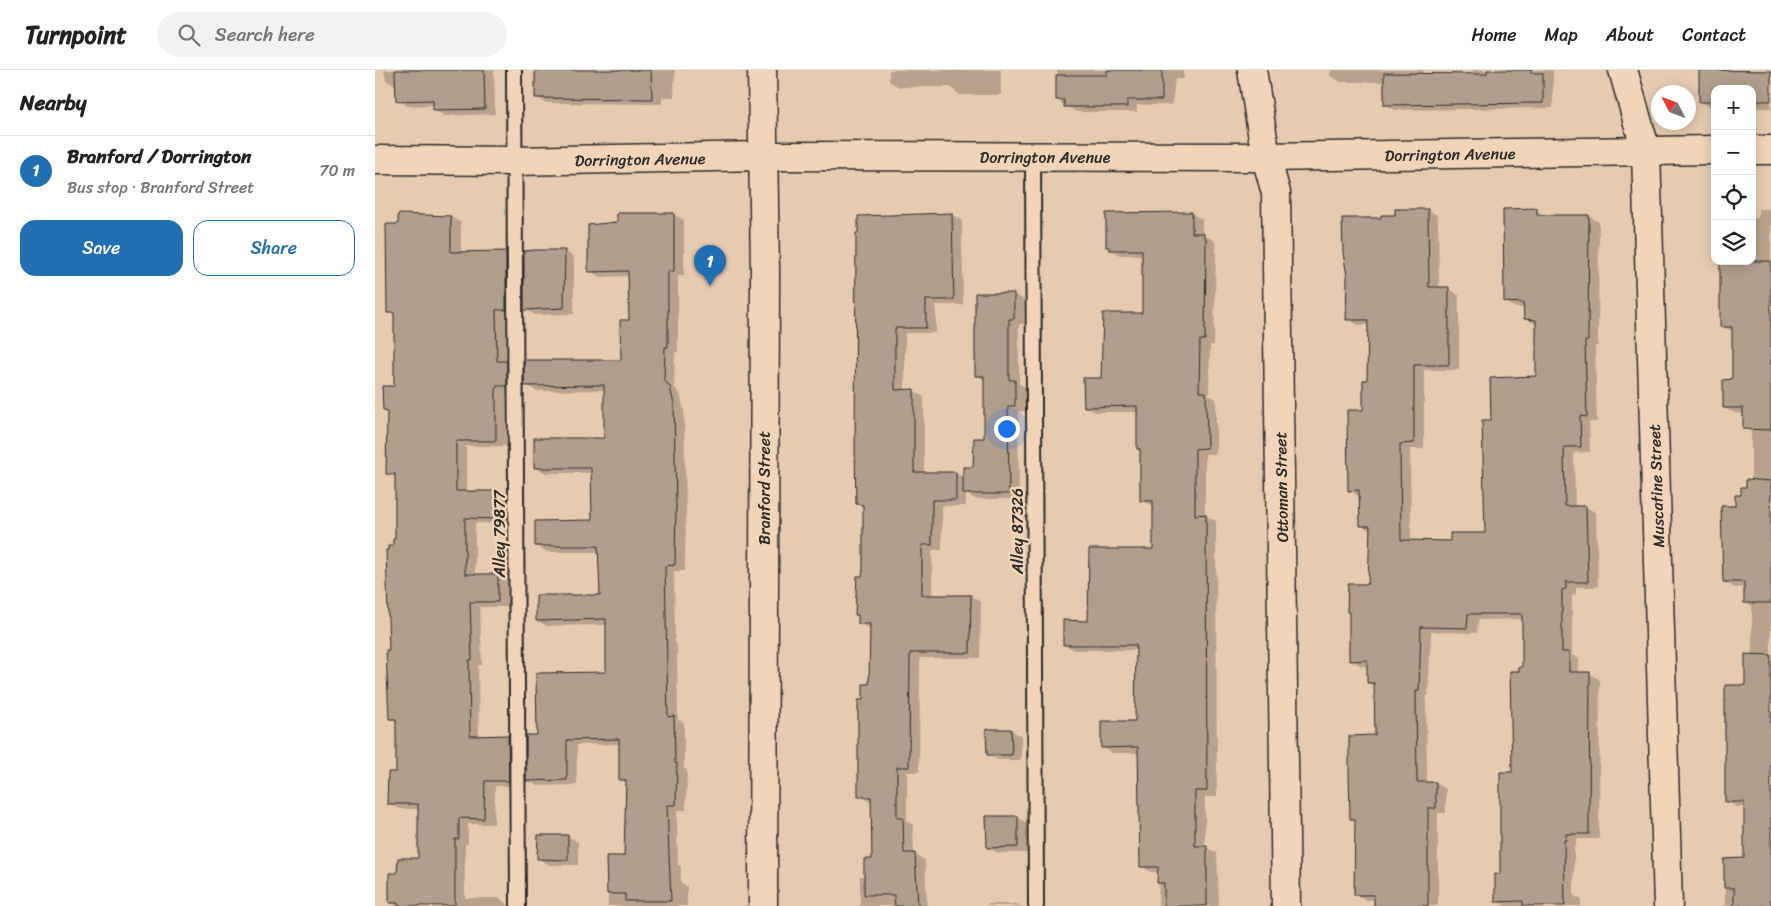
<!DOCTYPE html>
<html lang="en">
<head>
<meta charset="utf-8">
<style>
  :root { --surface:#fff; --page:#f2f2f2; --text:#222; --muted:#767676; --line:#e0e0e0; --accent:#1f6fb2 }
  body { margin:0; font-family:Sriracha,sans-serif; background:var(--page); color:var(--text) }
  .controls { position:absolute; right:15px; top:15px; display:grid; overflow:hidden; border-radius:10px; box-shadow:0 2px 12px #0003 }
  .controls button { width:45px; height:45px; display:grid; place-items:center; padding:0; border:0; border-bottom:1px solid var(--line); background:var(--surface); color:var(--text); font:25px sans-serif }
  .compass { position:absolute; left:1276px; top:15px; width:45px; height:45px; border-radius:50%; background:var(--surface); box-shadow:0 2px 12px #0003; rotate:311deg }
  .you { position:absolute; left:631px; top:358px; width:18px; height:18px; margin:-12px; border:4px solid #fff; border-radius:50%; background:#1a73e8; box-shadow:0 0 0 8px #1a73e833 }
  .badge { display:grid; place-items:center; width:32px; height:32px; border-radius:50%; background:var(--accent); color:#fff; font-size:16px; font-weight:700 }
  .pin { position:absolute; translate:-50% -41px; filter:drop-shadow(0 1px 2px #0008) }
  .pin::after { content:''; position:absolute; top:26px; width:18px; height:15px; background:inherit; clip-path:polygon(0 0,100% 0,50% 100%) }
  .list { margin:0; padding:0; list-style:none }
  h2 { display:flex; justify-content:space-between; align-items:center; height:65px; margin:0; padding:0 20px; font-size:21px }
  h2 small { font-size:16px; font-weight:400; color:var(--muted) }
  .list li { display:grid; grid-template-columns:32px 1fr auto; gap:15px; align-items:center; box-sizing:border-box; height:70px; padding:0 20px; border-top:1px solid var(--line) }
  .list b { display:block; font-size:19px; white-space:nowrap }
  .list p { margin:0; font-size:16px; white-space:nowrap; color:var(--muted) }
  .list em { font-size:16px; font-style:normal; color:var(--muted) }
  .actions { display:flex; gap:10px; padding:15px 20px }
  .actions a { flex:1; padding:11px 0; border:1px solid var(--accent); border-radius:15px; text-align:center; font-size:18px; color:var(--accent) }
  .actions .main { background:var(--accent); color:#fff }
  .icon { flex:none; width:28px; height:28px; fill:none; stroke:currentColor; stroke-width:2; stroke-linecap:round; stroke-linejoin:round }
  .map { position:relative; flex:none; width:1396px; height:836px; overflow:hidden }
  header { display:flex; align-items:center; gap:30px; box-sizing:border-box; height:70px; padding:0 25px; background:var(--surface); border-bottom:1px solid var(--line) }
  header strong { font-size:24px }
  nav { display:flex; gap:28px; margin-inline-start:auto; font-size:18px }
  .search { width:350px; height:45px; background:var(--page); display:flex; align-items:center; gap:12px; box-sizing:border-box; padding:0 18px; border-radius:28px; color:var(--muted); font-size:19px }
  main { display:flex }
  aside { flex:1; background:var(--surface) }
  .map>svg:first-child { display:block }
  .shadow { fill:#0003 }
  .building { fill:#b19e8c; stroke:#2b2b2b }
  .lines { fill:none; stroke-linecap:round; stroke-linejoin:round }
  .service-casing { stroke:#2b2b2b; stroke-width:18 }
  .minor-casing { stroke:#2b2b2b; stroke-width:31 }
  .secondary-casing { stroke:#2b2b2b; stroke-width:31 }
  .service { stroke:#f2d5b9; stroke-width:14 }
  .minor { stroke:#f2d5b9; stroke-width:28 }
  .secondary { stroke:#f2d5b9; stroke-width:28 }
  .labels { text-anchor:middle; stroke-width:5; stroke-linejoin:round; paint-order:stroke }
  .street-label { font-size:16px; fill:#2b2b2b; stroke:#f2d5b9 }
</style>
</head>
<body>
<header>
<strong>Turnpoint</strong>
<div class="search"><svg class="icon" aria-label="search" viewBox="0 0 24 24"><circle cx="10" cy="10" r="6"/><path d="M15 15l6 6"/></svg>Search here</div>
<nav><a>Home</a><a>Map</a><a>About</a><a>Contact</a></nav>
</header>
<main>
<aside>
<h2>Nearby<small></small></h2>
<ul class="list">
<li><span class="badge">1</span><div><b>Branford / Dorrington</b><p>Bus stop · Branford Street</p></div><em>70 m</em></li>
</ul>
<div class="actions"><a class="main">Save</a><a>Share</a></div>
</aside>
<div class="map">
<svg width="1396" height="836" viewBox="0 0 1396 836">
  <rect width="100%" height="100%" fill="#e6cbb1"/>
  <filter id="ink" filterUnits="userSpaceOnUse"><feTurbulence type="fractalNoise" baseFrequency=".02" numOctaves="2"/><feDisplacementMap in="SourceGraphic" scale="10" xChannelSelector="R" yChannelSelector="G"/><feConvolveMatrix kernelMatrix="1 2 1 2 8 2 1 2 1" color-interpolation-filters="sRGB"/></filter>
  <g filter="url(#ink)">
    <g class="shadow">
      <polygon points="9,0 119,0 120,44 70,46 60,40 60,35 33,36 23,30 22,17 11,10"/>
      <polygon points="161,0 300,0 299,27 287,27 287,34 171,33 161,27"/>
      <polygon points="514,0 626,0 626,25 585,25 575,17 524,17 514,11"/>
      <polygon points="682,0 808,0 809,9 800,9 797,35 762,35 762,42 701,42 682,30"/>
      <polygon points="956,0 1048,0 1048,5 1098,5 1098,0 1178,0 1178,38 1020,40 1010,34 1010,12 966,12 955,6"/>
      <polygon points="1325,0 1389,0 1396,3 1396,38 1377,38 1377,19 1340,19 1340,37 1335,37 1325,31"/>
      <polygon points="1383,139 1396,139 1396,600 1377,595 1377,536 1370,533 1370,517 1360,518 1349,512 1362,437 1376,411 1376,362 1369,358 1369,344 1360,343 1349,338 1359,311 1359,262 1346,256 1345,191 1377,191 1377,148 1383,148"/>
      <polygon points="1053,140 1063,146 1064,218 1074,219 1084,225 1084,300 1049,300 1049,379 1035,379 1036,472 1077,473 1111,465 1117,351 1162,308 1162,255 1150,249 1150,238 1141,238 1130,232 1161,140 1171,146 1214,146 1224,152 1223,276 1220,276 1222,352 1214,352 1215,382 1199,383 1200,437 1211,437 1221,443 1223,517 1201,517 1201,525 1197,525 1197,585 1204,589 1204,604 1215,604 1225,610 1224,769 1201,769 1201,776 1199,776 1199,826 1206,829 1206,836 1130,836 1121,831 1138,703 1145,602 1148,599 1148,549 1103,550 1102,563 1056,562 1053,626 1051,626 1052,713 1061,713 1071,719 1071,743 1063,743 1063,836 1001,836 1001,830 990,830 980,824 981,751 976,748 1002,667 1001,617 994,613 994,596 986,596 976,590 976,543 973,542 995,515 996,461 986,455 984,426 974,420 994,311 994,255 983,255 973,249 1007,149"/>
      <polygon points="577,144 587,150 588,235 561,235 561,263 530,263 530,321 539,321 549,327 549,403 581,403 589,408 600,398 610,369 611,311 601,305 638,224 649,230 649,254 644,254 644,314 650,317 650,341 643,341 644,429 600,429 591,424 591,436 567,436 567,480 557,480 557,526 596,526 606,532 605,588 545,588 544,702 532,702 532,751 538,755 539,784 550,790 552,836 485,836 485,806 490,806 498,790 497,732 484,726 489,631 496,615 496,559 484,553 484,546 481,544 489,507 489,438 482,434 480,239"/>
      <polygon points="817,144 827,149 827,164 839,170 841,175 839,275 835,275 834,325 841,329 841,384 830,384 830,445 841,451 842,727 830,727 830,777 842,783 844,836 783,836 784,802 776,802 766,796 765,683 737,683 727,677 761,652 762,580 699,580 689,574 715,552 779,480 779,436 766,430 766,380 763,378 763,342 720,342 710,336 768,245 768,185 745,185 735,179"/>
      <polygon points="299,145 309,150 309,206 303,206 303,282 300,282 299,317 305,324 309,340 311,442 310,501 299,501 300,573 302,574 303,650 309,653 309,699 312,700 311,740 302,740 303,795 306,796 306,813 312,816 312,836 233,836 233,787 250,787 252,713 245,709 245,674 202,675 202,715 163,716 152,710 163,666 232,603 232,555 172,556 162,550 226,526 224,482 172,482 161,476 218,452 218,403 171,403 160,397 230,369 231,320 161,321 151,315 247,291 255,251 254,206 225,207 215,201"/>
      <polygon points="76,147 86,153 86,183 131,183 141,189 141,245 131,245 131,292 142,298 142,321 133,321 131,327 131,376 91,376 91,422 123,422 133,428 132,454 100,453 100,505 122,505 132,511 133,537 105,537 107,595 103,595 104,667 133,666 143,672 144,716 120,716 119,754 93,754 93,774 90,774 90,828 124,828 134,836 21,836 15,832 23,804 44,789 44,739 24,739 14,733 22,704 23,652 15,648 12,609 12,581 15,581 19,477 22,469 22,409 12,403 13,341 9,339 20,317 21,247 13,242"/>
      <polygon points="189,181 199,187 199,244 160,245 150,239"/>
      <polygon points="1396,636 1396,836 1350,836 1350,790 1371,790 1370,737 1361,737 1351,731"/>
      <polygon points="636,660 646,666 646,690 623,690 613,684"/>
      <polygon points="642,747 652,753 653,783 623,783 613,777"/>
      <polygon points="193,766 203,772 203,795 174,795 164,789"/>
      <polygon points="613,834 642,834 646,836 613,836"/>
    </g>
    <g class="building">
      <polygon points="20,0 109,0 110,39 58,40 58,30 21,31"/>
      <polygon points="160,0 276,0 277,29 160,28"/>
      <polygon points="732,0 787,0 787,30 752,30 752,37 689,37 689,30 681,30 681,5 732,5"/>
      <polygon points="1112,0 1156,0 1156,3 1168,3 1168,33 1009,35 1009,3 1112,4"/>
      <polygon points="1324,0 1396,1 1396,31 1377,31 1377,19 1340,19 1340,32 1324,32"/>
      <polygon points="1162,138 1162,145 1214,145 1213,271 1210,271 1212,347 1205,346 1206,377 1189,377 1190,436 1211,436 1213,512 1191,512 1191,519 1187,520 1187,582 1194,582 1194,602 1215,602 1214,764 1191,764 1191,770 1189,770 1190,836 1148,836 1148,831 1120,832 1120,804 1125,804 1125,702 1137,702 1135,601 1144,601 1144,597 1147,597 1147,544 1093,544 1092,558 1046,557 1044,621 1041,621 1042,712 1061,712 1061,738 1053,738 1053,836 999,836 999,825 979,825 980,749 975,749 974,699 974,666 1000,665 999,613 992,613 992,590 974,591 974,542 972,542 973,514 993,514 995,456 985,456 984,420 973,421 972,340 988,340 988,310 992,310 993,250 971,250 972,206 968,183 967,148 1006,148 1006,145 1020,145 1020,139 1053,139 1054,217 1074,217 1074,295 1039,295 1039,373 1025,374 1026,470 1075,471 1075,463 1110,463 1107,350 1116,350 1115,308 1161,306 1161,250 1149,249 1148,233 1129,232 1128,139"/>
      <polygon points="817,142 817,163 829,163 829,167 831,168 830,270 825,270 824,322 831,322 832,378 820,379 820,445 831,444 832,721 820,721 820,776 832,776 832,836 789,836 789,813 782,813 783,797 765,797 763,677 726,678 726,651 760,651 761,575 688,575 688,550 713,551 714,479 778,479 778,431 765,431 765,379 762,379 762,336 709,337 708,308 726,308 728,243 767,243 767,180 734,180 734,177 731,177 731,143"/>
      <polygon points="242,143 299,143 299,201 293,201 293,277 290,277 289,310 295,317 299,334 301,436 300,495 290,496 293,647 299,646 300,693 302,693 301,735 292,735 296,831 250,831 250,824 232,824 231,786 249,786 251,710 244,710 244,669 192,670 192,710 151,711 151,665 162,665 161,603 231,602 231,549 161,551 161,525 225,525 223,476 160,476 160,451 217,450 216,398 159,398 159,368 229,368 229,315 149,316 149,290 246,290 245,250 254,250 253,201 213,202 213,155 242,152"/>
      <polygon points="577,143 579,230 551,230 551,258 520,258 520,320 539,319 539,402 581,402 581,430 557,430 557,475 547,475 547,525 596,525 595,583 535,583 534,697 522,697 522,748 528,748 529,783 540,783 543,836 520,836 519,825 489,825 489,789 497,789 496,727 483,727 483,630 488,630 488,614 494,614 495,554 483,554 483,545 480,545 482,506 487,506 488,499 488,435 481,434 480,381 481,163 483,163 483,146"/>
      <polygon points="23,144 76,146 76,182 131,181 131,240 121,240 122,291 132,291 132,316 122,316 121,321 121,371 81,371 81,421 123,421 122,449 90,448 90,504 123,504 123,532 95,532 97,590 94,590 95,666 133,665 134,711 110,711 109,749 84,748 84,769 80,769 80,836 23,836 23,833 14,833 14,803 22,803 23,788 43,788 43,734 12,734 13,702 21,702 21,649 14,649 11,580 14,580 11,480 13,480 13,476 18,476 18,469 20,469 20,404 11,404 12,343 11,340 8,340 7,316 19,316 19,243 12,243 11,154 23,154"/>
      <polygon points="159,180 190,180 189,238 149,240 149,181"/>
      <polygon points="1345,191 1396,191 1396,360 1368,359 1368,338 1348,338 1348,310 1357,309 1357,257 1345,257"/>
      <polygon points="600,223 639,223 639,249 634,249 634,310 640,310 640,336 633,336 634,424 588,424 588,397 598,397 599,368 609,368 609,306 600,306"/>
      <polygon points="1371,409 1396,411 1396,533 1369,533 1369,512 1348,512 1346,436 1360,436 1360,425 1366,425 1366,417 1371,417"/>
      <polygon points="1370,584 1396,585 1396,836 1359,836 1359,818 1349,818 1349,789 1369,788 1369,732 1350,732 1350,615 1370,615"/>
      <polygon points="611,659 636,659 637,685 612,685"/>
      <polygon points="611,746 643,746 643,777 612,778"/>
      <polygon points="163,765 193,765 193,790 162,789"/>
    </g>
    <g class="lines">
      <g class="service-casing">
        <g id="service">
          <polyline points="139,0 143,836"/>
          <polyline points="658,87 661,836"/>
        </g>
      </g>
      <g class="minor-casing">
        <g id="minor">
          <polyline points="877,0 891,87 901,123 911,836"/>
          <polyline points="1248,0 1271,81 1293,836"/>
          <polyline points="1377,80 1396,80"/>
          <polyline points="0,90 139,91 388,86 891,87 1340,80"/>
        </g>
      </g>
      <g class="secondary-casing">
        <polyline id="secondary" points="387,0 390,202 388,836"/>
      </g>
      <use href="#service" class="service"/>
      <use href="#minor" class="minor"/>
      <use href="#secondary" class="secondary"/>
    </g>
  </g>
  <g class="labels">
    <g class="street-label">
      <text transform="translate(1075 84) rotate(-1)" y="6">Dorrington Avenue</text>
      <text x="670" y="93">Dorrington Avenue</text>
      <text transform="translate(265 89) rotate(-1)" y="6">Dorrington Avenue</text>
      <text transform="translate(1281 416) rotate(-92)" y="6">Muscatine Street</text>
      <text transform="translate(906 417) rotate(-91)" y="6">Ottoman Street</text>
      <text transform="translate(389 418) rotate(-90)" y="6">Branford Street</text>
      <text transform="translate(642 461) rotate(-90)" y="6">Alley 87326</text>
      <text transform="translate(124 464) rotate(-90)" y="6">Alley 79877</text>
    </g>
  </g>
</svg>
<div class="controls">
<button>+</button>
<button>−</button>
<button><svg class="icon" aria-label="locate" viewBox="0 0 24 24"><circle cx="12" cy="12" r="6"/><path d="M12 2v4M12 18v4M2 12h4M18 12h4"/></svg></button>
<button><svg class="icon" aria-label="layers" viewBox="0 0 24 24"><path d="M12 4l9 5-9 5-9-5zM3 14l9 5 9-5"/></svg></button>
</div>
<svg class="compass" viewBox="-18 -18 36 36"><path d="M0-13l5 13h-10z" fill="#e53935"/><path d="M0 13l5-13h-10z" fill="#767676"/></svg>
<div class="you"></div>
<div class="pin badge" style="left:335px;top:216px">1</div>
</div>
</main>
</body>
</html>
